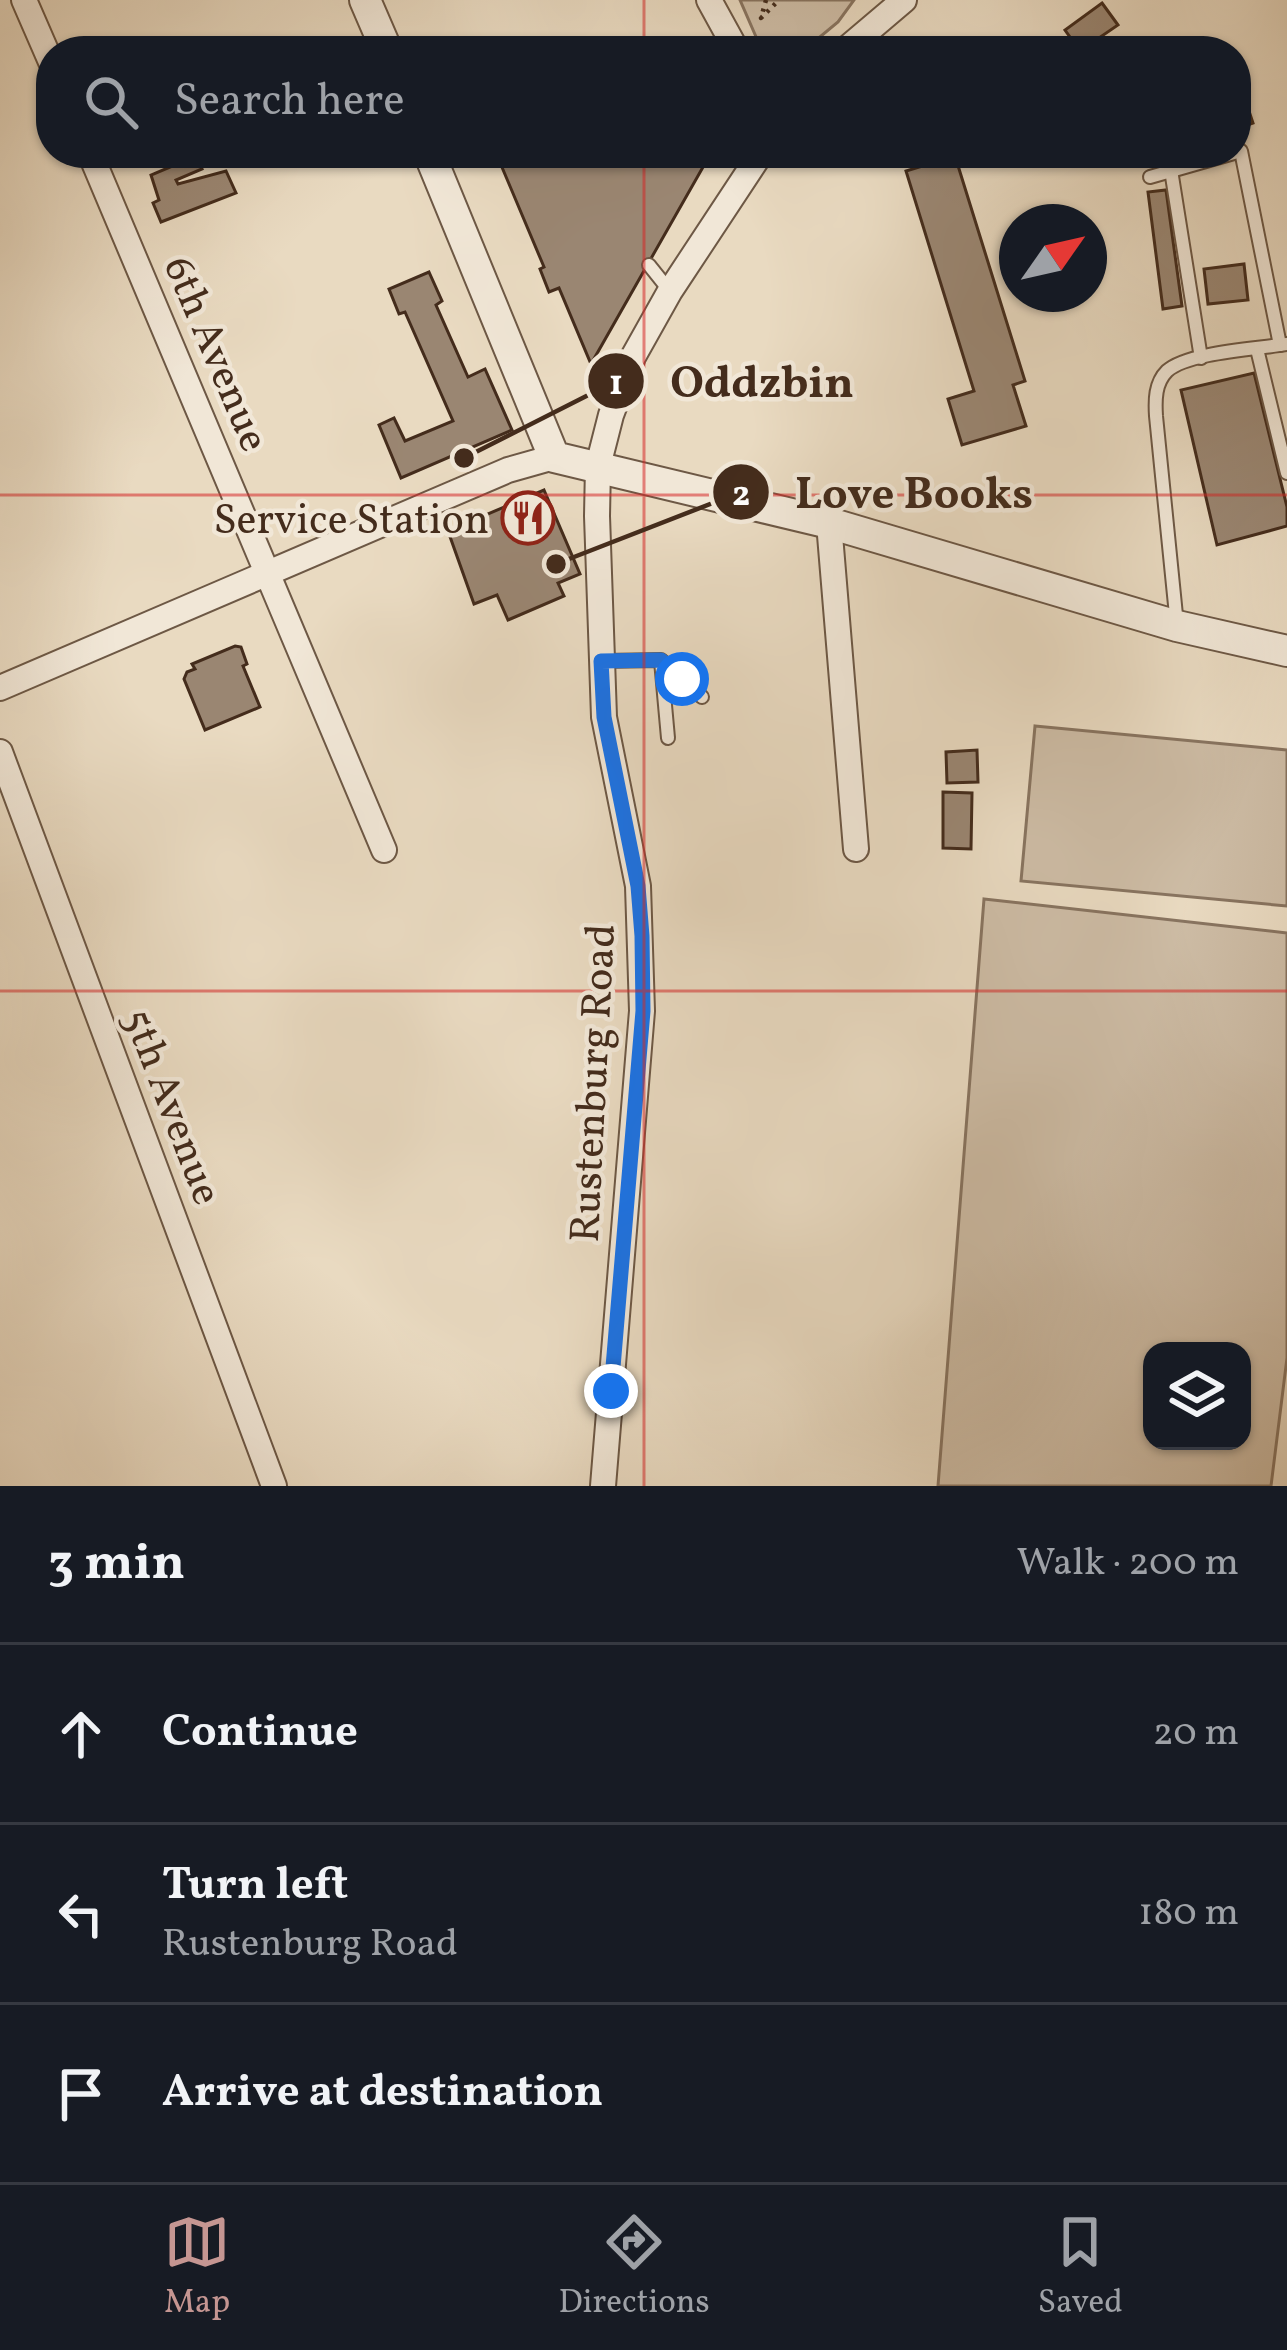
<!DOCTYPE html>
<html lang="en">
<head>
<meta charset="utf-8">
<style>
  :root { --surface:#171b24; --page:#20242c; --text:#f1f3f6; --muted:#9ea1a6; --line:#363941; --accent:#c59692 }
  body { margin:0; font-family:Vollkorn,serif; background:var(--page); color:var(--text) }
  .controls { position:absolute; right:36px; bottom:36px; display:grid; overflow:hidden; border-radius:24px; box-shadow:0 3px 9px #0004 }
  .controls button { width:108px; height:108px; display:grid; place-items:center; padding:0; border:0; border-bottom:3px solid var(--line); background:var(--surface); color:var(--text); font:60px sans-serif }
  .compass { position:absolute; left:999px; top:204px; width:108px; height:108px; border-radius:50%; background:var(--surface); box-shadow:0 3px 9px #0004; rotate:56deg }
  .stop { position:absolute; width:36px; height:36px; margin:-27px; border:9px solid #1a73e8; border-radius:50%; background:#fff }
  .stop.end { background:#1a73e8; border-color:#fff; box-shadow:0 3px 12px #0008 }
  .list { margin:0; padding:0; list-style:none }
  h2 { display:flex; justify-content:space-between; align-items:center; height:156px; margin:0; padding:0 48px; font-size:51px }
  h2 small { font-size:39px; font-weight:400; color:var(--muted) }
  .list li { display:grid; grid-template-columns:78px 1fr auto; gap:36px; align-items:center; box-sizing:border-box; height:180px; padding:0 48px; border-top:3px solid var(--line) }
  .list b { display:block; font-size:45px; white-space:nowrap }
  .list p { margin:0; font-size:39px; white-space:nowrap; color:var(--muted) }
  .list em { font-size:39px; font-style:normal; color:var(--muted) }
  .icon { flex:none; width:66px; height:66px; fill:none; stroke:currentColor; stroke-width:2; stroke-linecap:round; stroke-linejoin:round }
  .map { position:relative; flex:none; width:1287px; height:1486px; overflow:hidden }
  .search { position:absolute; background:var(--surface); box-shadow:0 3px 9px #0004; left:36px; right:36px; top:36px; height:132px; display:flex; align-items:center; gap:30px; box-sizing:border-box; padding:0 42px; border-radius:48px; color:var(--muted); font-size:45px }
  .sheet { height:696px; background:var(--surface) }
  nav { display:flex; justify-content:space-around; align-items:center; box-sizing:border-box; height:168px; border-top:3px solid var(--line); background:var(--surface); font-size:33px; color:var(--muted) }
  nav a { display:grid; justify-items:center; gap:6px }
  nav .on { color:var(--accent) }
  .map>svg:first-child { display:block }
  .green { fill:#cdbca5; stroke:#887460; stroke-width:3; fill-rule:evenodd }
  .building { fill:#9a8672; stroke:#442c1c; stroke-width:3 }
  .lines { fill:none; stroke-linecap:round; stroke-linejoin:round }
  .service-casing { stroke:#6d5845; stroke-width:16 }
  .minor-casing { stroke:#6d5845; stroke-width:28 }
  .tertiary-casing { stroke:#6d5845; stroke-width:34 }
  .path { stroke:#442c1c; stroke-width:4.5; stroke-dasharray:3 6; stroke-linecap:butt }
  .service { stroke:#f1e7d7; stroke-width:12 }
  .minor { stroke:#f1e7d7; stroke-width:24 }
  .tertiary { stroke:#f1e7d7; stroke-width:30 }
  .route { stroke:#1a73e8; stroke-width:15 }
  .grid { fill:none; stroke:#d62828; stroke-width:3; stroke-opacity:0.55 }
  .labels { text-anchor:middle; stroke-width:9; stroke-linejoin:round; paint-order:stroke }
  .street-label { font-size:42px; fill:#442c1c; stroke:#f1e7d7 }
  .poi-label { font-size:42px; fill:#442c1c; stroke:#f1e7d7; text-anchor:end }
  .leader { fill:none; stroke:#442c1c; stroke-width:4.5 }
  .callout-dot { fill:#442c1c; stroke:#f1e7d7; stroke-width:4.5 }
  .mark-label { font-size:36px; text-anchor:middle; font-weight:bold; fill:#fff }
  .callout-label { font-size:45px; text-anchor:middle; font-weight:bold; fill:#442c1c; stroke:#f1e7d7; stroke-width:9; stroke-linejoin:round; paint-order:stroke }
</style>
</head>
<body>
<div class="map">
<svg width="1287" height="1486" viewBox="0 0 1287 1486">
  <rect width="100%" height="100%" fill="#e9dac1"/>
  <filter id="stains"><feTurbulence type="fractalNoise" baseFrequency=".00167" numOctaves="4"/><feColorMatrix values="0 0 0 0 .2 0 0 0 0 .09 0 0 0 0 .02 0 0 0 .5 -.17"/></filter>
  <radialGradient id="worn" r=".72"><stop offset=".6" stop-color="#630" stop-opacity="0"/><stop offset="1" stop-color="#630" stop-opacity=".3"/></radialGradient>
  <g class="green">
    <polygon points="740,0 854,0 838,22 803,51 767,51 757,39"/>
    <polygon points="1035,726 1287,750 1287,906 1021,881"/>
    <path d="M984,899L1287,933V1358L1271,1486H938ZM1242,1351V1441H1152V1351Z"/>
  </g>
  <g class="building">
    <polygon points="1102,3 1118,25 1080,51 1065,30"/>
    <polygon points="1244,96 1253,123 1236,129 1236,98"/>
    <polygon points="496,153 711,153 591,364 559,288 549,292 540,269 544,267"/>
    <polygon points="196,156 202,169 176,180 178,184 226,171 236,193 161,222 153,203 159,200 151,175"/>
    <polygon points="955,156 1025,381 1013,385 1026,426 962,445 948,399 974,391 906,171"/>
    <polygon points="1166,190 1182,306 1163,309 1148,192"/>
    <polygon points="1244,264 1248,300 1208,304 1204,269"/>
    <polygon points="429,272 442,301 436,305 468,377 485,369 512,430 401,478 379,425 394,418 405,441 453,421 405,312 399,314 389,289"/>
    <polygon points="1254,373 1287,507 1287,526 1217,545 1181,390"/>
    <polygon points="544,490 580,574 558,583 564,596 508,620 497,595 474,604 448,531"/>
    <polygon points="235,646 241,647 247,664 243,666 260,707 205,730 184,679 187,672 195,669 192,664"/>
    <polygon points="977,750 978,782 947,783 946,752"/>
    <polygon points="943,792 972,793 971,849 943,848"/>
  </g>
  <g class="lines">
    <g class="service-casing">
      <g id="service">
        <polyline points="1241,151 1280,345"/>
        <polyline points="1171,170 1201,358"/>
        <polyline points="1150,177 1234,153"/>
        <polyline points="649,265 669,290"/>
        <polyline points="1257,349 1287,473"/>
        <path d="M1177,625L1156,416C1155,400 1155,383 1167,371C1188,352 1258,349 1287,344"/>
        <polyline points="602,661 661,660 702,697"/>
        <polyline points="661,661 668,738"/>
      </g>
    </g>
    <g class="minor-casing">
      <g id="minor">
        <polyline points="24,0 51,62"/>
        <polyline points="709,0 737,51"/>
        <polyline points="844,51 904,0"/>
        <polyline points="90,153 384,850"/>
        <polyline points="829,523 856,849"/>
        <polyline points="0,688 508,470 554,457"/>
        <polyline points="0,752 274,1486"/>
        <polyline points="603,1486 642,1011 638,886 604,717 597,516 598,466 611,415 633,357 670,291 761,153"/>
      </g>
    </g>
    <g class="tertiary-casing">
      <g id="tertiary">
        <polyline points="365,0 387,51"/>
        <polyline points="429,153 554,457 829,523 1177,626 1287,651"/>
      </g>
    </g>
    <polyline class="path" points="766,0 761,18 779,0"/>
    <use href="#service" class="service"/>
    <use href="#minor" class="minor"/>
    <use href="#tertiary" class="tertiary"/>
  </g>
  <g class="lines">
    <polyline class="route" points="611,1391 643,1011 642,936 638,886 604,717 601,661 661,660 682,679"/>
  </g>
  <path class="grid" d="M644,0V51M644,153V1486M0,495H1287M0,991H1287"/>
  <defs>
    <g id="restaurant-ring" transform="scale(2.7)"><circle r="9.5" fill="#f1e7d7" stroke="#8f2418" stroke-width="1.5"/><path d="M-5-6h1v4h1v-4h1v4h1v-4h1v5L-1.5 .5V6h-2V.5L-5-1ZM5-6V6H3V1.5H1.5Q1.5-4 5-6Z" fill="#8f2418"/></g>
  </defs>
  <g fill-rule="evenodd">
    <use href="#restaurant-ring" x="528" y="518"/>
  </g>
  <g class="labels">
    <g class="street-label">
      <text transform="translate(218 353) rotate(67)" y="15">6th Avenue</text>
      <text transform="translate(591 1083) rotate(-87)" y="15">Rustenburg Road</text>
      <text transform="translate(174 1106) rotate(69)" y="15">5th Avenue</text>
    </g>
    <g class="poi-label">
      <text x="489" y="533">Service Station</text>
    </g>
  </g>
  <path class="leader" d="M464 458L616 381M556 564L741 492"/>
  <g class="callout-dot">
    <circle cx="464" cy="458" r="12"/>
    <circle cx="556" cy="564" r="12"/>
    <circle cx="616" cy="381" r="30"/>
    <circle cx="741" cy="492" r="30"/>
  </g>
  <g class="mark-label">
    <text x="616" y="394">1</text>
    <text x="741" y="505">2</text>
  </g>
  <g class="callout-label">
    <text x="762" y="397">Oddzbin</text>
    <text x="914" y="508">Love Books</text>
  </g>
  <rect width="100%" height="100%" filter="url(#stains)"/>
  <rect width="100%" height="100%" fill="url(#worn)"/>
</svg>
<div class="controls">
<button><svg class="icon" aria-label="layers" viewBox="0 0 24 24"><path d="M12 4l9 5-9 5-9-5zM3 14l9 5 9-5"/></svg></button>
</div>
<svg class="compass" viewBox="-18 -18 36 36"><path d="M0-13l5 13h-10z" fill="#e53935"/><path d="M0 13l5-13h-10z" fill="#9ea1a6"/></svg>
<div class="stop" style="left:682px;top:679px"></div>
<div class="stop end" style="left:611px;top:1391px"></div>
<div class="search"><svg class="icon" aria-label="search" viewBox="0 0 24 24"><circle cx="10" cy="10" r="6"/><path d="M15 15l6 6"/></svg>Search here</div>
</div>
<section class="sheet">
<h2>3 min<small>Walk · 200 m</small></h2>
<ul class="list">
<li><svg class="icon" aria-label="ahead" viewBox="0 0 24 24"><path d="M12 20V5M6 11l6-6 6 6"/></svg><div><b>Continue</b></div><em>20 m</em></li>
<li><svg class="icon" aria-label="left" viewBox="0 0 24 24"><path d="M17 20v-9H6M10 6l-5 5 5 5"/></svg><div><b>Turn left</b><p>Rustenburg Road</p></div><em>180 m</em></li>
<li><svg class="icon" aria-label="arrive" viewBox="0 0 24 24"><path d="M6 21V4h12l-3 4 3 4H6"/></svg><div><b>Arrive at destination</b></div></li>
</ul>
</section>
<nav>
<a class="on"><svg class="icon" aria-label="map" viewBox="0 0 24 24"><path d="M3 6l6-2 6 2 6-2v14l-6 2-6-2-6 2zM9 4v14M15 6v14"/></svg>Map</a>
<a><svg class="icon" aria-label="directions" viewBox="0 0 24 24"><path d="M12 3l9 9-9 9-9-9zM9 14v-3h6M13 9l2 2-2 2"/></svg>Directions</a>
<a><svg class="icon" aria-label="saved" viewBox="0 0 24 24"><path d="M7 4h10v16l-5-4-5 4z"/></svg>Saved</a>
</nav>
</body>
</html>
